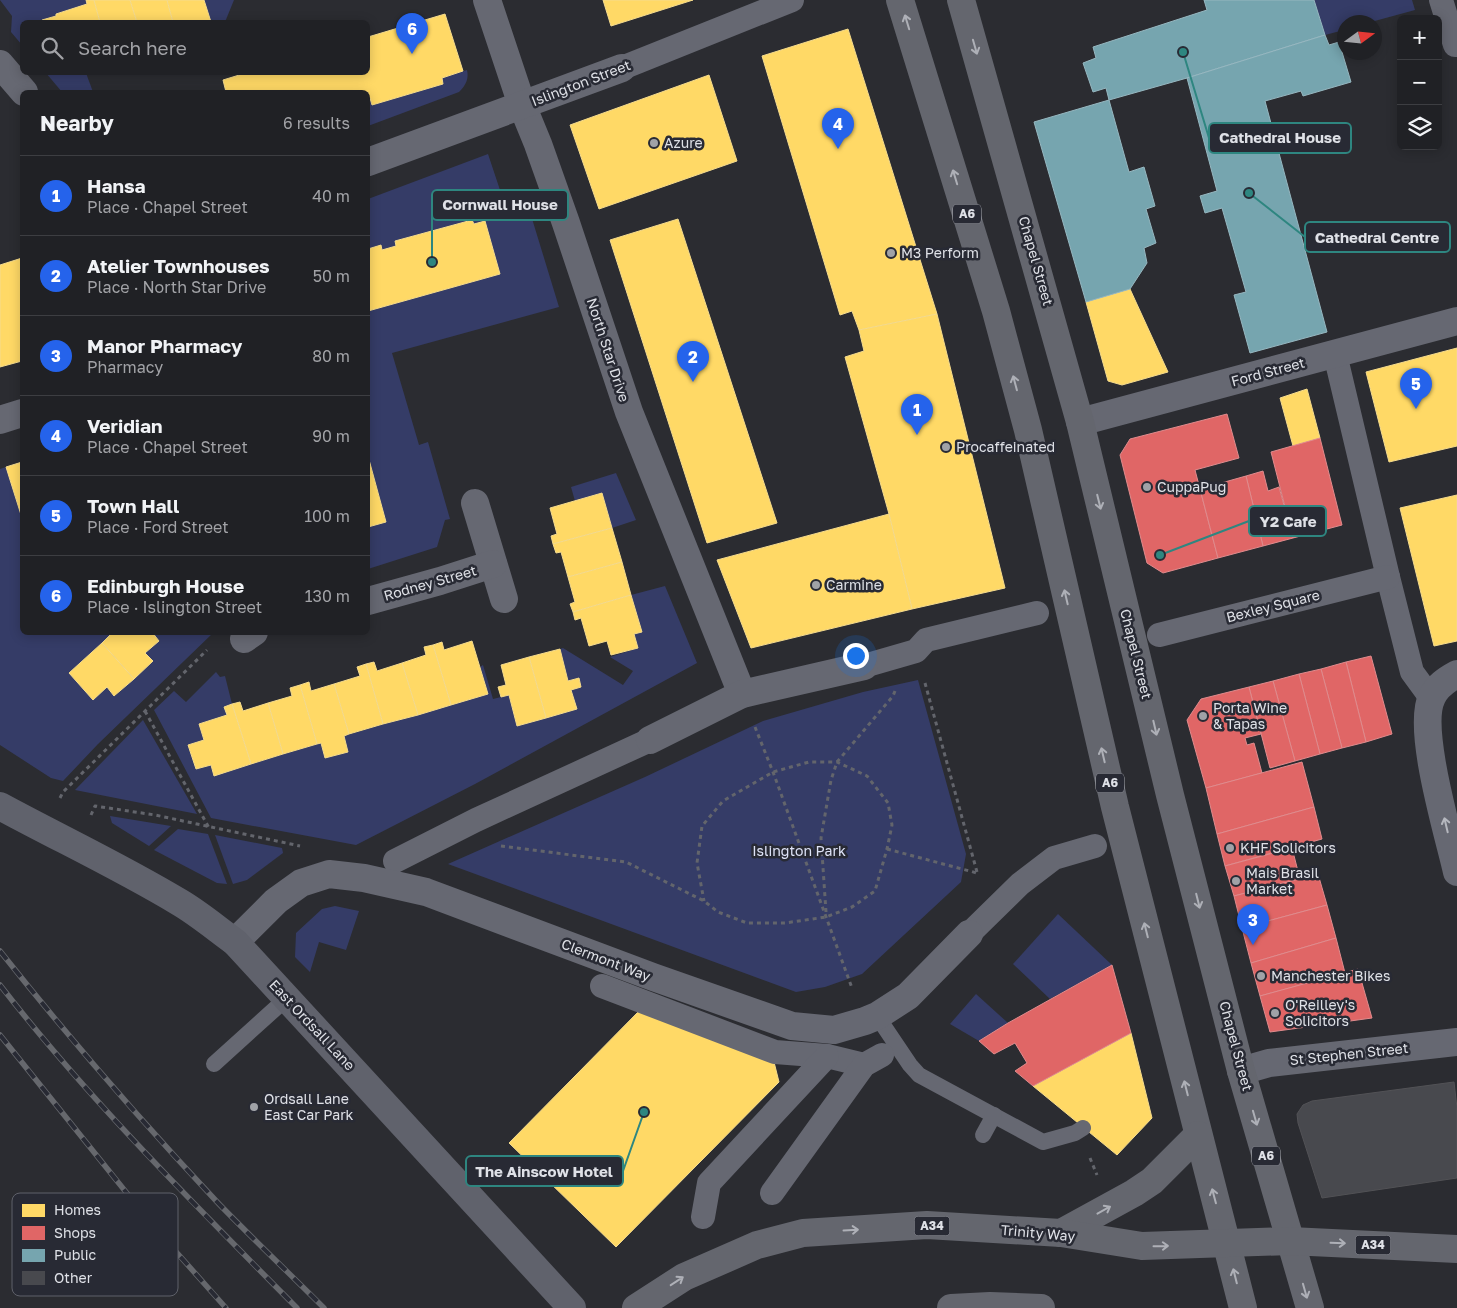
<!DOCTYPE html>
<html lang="en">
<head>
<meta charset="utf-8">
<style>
  :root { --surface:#202125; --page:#28292d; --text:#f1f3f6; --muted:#a2a3a7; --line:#3d3e42; --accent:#2563eb }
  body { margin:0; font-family:"Golos Text",sans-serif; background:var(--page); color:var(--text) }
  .controls { position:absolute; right:15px; top:15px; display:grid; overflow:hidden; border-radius:8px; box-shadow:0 2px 12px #0003 }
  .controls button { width:45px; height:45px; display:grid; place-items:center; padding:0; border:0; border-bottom:1px solid var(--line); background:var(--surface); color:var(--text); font:25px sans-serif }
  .compass { position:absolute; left:1337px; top:15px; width:45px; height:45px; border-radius:50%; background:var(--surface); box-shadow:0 2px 12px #0003; rotate:75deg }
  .you { position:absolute; left:855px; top:655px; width:18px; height:18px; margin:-12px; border:4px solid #fff; border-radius:50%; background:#1a73e8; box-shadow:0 0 0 8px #1a73e833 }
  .badge { display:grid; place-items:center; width:32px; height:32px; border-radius:50%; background:var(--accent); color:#fff; font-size:16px; font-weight:700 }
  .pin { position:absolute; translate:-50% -41px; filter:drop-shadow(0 1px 2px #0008) }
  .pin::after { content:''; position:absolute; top:26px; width:18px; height:15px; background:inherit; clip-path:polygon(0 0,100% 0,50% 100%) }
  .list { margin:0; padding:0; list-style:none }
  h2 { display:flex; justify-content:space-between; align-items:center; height:65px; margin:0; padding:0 20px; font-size:21px }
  h2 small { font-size:16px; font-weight:400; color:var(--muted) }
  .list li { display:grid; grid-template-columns:32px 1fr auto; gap:15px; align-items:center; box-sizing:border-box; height:80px; padding:0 20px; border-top:1px solid var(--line) }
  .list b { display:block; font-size:19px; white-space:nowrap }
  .list p { margin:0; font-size:16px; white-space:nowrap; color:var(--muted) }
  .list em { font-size:16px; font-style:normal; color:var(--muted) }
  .icon { flex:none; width:28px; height:28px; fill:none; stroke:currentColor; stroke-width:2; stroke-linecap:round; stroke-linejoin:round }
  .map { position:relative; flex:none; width:1457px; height:1308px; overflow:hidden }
  .search { position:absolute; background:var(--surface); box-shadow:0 2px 12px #0003; left:20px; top:20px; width:350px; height:55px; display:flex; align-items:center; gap:12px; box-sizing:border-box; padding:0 18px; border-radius:8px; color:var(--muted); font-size:19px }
  .panel { position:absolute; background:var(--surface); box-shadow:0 2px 12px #0003; left:20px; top:90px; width:350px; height:545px; border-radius:8px }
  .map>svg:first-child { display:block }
  .green { fill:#353c67 }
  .homes { fill:#ffd966; stroke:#f5db8d }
  .shops { fill:#e06666; stroke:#e08b8d }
  .public { fill:#76a5af; stroke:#96b7c0 }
  .building { fill:#48494e; stroke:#525256 }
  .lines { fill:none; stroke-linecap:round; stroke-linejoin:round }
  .path { stroke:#63656c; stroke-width:3; stroke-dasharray:4 4; stroke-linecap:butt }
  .service { stroke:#666872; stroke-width:16 }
  .pedestrian { stroke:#666872; stroke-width:24 }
  .minor { stroke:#666872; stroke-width:28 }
  .tertiary { stroke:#666872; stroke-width:28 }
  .secondary { stroke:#60626c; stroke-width:28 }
  .trunk { stroke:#64666e; stroke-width:28 }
  .rail-casing { stroke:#66686d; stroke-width:5.5 }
  .rail { stroke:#282a34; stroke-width:4; stroke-dasharray:11; stroke-linecap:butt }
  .oneway { stroke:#aeb0b7 }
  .oneway2 { stroke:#b5b7be }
  .poi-dot { fill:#a0a2a7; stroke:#282a34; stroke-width:2 }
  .labels { text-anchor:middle; stroke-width:5; stroke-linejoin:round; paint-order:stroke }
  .shield { fill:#282a34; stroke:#a8aab1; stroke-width:1 }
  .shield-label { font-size:12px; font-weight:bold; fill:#dfe1e7 }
  .street-label { font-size:14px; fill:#dfe1e7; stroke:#282a34 }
  .poi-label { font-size:14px; fill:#dfe1e7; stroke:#282a34; text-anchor:start }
  .park-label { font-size:14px; fill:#dee3f7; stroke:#282a34 }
  .key { fill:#282a34; stroke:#5f616a; stroke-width:1 }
  .key-label { font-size:14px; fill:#dfe1e7 }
  .leader { fill:none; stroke:#2e8680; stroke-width:2 }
  .callout-dot { fill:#2e8680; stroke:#282a34; stroke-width:2 }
  .callout { fill:#282a34; stroke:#2e8680; stroke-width:2 }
  .callout-label { font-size:15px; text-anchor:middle; font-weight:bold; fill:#dfe1e7 }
</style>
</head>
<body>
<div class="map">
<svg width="1457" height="1308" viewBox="0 0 1457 1308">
  <rect width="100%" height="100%" fill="#2b2c31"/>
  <g class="green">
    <polygon points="0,0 86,0 87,4 56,14 56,16 42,20 42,22 22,22 22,45 11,32 12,16"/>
    <polygon points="204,0 234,0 225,22 211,22"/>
    <polygon points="1314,0 1412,0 1415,10 1371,22 1344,22 1344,30 1325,35"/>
    <path d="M467,70C469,79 466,85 459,92L368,126V99L370,98L372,105L443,84L442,78Z"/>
    <polygon points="46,73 86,73 93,92 62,92"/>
    <polygon points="488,154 501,193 526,199 559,307 392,353 419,445 428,442 450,519 445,520 437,547 368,569 368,527 386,522 368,456 368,311 500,274 472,220 395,241 396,246 382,250 380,245 368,249 368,199"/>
    <polygon points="6,467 22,518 22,632 113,633 69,673 93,699 107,687 115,696 153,661 145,653 159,641 152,633 213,633 98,744 63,781 51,778 0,745 0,469"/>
    <polygon points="616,473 636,520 612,528 602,493 575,501 571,487"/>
    <polygon points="665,586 697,663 475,784 356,845 211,818 154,710 174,691 186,702 216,672 220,677 225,676 232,704 227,715 199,724 204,740 188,745 196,769 211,765 214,775 321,743 325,758 348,752 344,736 488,693 480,667 483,665 493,699 509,695 517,726 571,690 581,687 578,678 568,681 560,649 563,648 623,685 633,671 610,657 638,648 634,634 641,631 631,595"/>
    <polygon points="918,680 966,854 961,882 862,974 825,987 796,992 448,864 645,777 763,721 863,692"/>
    <polygon points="143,720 197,814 75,790"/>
    <polygon points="110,816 171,826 149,846 112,823"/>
    <polygon points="178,829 208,834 227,884 217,883 154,850"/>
    <polygon points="215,835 282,848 283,853 247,880 233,884"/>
    <polygon points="335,906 359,911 346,950 319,942 310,972 295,957 296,933 322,909"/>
    <polygon points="1058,914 1112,965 1050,999 1013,964"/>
    <polygon points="976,994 1008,1023 979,1041 950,1024"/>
  </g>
  <g class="homes">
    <polygon points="86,0 94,0 100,22 42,22 42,20 56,16 56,14 87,4"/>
    <polygon points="94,0 130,0 137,22 100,22"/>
    <polygon points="130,0 167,0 173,22 137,22"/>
    <polygon points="167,0 204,0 211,22 173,22"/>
    <polygon points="603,0 693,0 611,26"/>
    <polygon points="445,14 463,71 442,78 443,84 372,105 370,98 368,99 368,92 226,92 223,80 249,72 368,72 368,37"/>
    <polygon points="848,29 937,314 859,330 852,311 840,315 762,56"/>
    <polygon points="709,75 737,161 599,209 570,125"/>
    <polygon points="678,219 777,523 707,543 610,240"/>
    <polygon points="472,220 474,224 485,221 500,274 368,311 368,249 381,245 382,250 396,246 395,241"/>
    <polygon points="22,258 22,361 0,367 0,265"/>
    <polygon points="1130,289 1168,372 1122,385 1108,381 1086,302"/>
    <polygon points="937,314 1005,588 912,609 889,514 845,357 864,351 859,330"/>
    <polygon points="1457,348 1457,446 1389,462 1366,372"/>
    <polygon points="1307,389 1320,438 1293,446 1280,398"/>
    <polygon points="368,456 386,522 368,527"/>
    <polygon points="22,462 22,518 6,467"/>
    <polygon points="602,493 612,528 553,544 551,536 557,534 550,508"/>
    <polygon points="1457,495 1457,641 1434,646 1400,508"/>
    <polygon points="889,514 912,609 751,648 717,560"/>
    <polygon points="612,528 622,562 568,577 561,552 556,553 553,544"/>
    <polygon points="622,562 631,595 573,612 570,604 575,602 568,577"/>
    <polygon points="631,595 642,632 634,634 638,648 611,655 607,641 589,646 581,618 575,620 573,612"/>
    <polygon points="113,632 152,632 159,641 145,653 153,661 134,679 102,643"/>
    <polygon points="472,641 488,694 451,705 433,645 442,642 444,650"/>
    <polygon points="102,643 134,679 114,696 107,687 93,700 69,673"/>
    <polygon points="433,645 451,705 418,715 402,663 426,655 424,647"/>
    <polygon points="560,649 568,681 579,678 581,687 571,690 577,709 546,718 529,657"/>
    <polygon points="529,657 546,718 517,726 509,695 501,697 498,687 506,685 501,665"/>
    <polygon points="374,662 377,671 402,663 418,715 383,724 366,664"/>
    <polygon points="366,664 383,724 349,734 334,684 360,676 357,667"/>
    <polygon points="309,682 311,691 334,684 349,734 344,736 348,752 325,758 321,743 317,744 300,685"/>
    <polygon points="300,685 317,744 283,754 268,703 292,696 290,688"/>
    <polygon points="240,702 243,711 268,703 283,754 251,764 232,704"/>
    <polygon points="232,704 251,764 214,776 211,765 196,769 188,745 204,740 199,724 227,715 224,707"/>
    <polygon points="641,1009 773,1058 779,1082 616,1247 509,1143"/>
    <polygon points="1131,1033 1152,1118 1117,1155 1033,1086"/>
  </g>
  <g class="shops">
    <polygon points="1227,414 1239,458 1195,470 1218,558 1163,573 1147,563 1120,455 1130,439"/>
    <polygon points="1320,438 1342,525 1293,538 1271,452"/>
    <polygon points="1263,471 1268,491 1279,487 1293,538 1263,546 1246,476"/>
    <polygon points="1246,476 1263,546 1218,558 1200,489"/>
    <polygon points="1371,656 1392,734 1366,742 1346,662"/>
    <polygon points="1346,662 1366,742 1342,748 1321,669"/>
    <polygon points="1321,669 1342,748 1320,754 1299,674"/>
    <polygon points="1299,674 1320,754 1295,761 1273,681"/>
    <polygon points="1273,681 1295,761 1270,768 1249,687"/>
    <polygon points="1249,687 1261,734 1245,738 1247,745 1254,743 1262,773 1206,788 1187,720 1201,699"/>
    <polygon points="1302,762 1314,807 1217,834 1206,788"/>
    <polygon points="1314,807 1322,839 1225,866 1217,834"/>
    <polygon points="1292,848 1300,879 1234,896 1225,866"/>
    <polygon points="1318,874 1327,905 1242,928 1234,896"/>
    <polygon points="1327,905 1336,938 1251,963 1242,928"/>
    <polygon points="1336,938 1345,973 1260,996 1251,963"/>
    <polygon points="1112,965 1131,1033 1033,1086 1015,1071 1027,1063 1015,1043 994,1054 979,1041 1008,1023"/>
    <polygon points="1358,969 1372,1018 1270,1032 1260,996"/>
  </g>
  <g class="public">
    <polygon points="1204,0 1314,0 1325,35 1187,78 1109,100 1106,88 1093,92 1083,63 1096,58 1093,47 1207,10"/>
    <polygon points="1325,35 1329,45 1339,42 1351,82 1303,96 1301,91 1265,101 1327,332 1250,353 1234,295 1246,292 1222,208 1205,213 1200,196 1217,191 1187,78"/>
    <polygon points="1109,100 1129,172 1144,167 1155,206 1146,209 1156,243 1144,248 1147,263 1130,289 1086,302 1034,122"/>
  </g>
  <polygon class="building" points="1454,1082 1457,1108 1457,1178 1322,1198 1298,1123 1297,1114 1303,1105 1312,1101"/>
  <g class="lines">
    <g class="path">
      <polyline points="925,683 977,872"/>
      <polyline points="145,711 209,828"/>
      <polyline points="755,727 773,772 852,988"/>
      <polyline points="60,798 63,792 207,650"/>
      <polyline points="91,815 95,806 155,815 300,846"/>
      <polyline points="501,846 626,862 704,901 718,912 747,923 785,923 826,917 852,907 875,891 887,849 892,825 888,803 867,776 837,762 809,762 773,772 723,801 702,826 697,863 704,901"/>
      <polyline points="887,849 977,873"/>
      <polyline points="826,912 821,838 831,780 837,762 893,696 895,691"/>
      <polyline points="1090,1158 1097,1175"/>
    </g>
    <g class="service">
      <polyline points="877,1016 910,1065 919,1075 1043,1142 1075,1133 1083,1128"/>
      <polyline points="214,1064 287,998"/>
      <polyline points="983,1135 994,1115"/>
    </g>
    <g class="pedestrian">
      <polyline points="1441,0 1455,45 1457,45"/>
      <polyline points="622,68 792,0"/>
      <polyline points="1335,354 1388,577 1412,672 1431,698"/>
      <polyline points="1159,635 1388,577"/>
      <polyline points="864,666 916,651 926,640 1037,613"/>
      <polyline points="395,861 476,820 650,740"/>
      <polyline points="969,934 1020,884 1054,858 1095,846"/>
      <polyline points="602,986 775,1052 827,1056 864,1065"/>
      <polyline points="772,1193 864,1065 882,1055"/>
      <polyline points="703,1217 709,1183 827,1056"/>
    </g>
    <g class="minor">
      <polyline points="487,0 522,105 538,144 566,223 629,412 742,694"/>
      <polyline points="0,64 24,92"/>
      <polyline points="368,162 622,68"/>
      <polyline points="0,420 22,413"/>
      <polyline points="1080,422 1457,321"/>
      <polyline points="475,503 504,599"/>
      <polyline points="368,601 440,581 493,564"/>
      <polyline points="244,639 254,632"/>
      <path d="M1457,674C1446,680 1437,686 1432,697C1416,728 1449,836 1457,872"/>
      <polyline points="650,740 742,694 864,666"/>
      <polyline points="235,942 276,901 301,883 329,874 364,878 426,892 653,977 792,1026 834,1030 865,1021 877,1016 908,996 969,934"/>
    </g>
    <polyline class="tertiary" points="1241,1071 1269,1063 1457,1042"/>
    <path class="secondary" d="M0,806C59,838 121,867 179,902C198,913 217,929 235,942L572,1308"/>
    <g class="trunk">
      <polyline points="900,0 996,311 1028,430 1115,807 1243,1308"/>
      <polyline points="961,0 1080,422 1170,795 1241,1071 1310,1308"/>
      <polyline points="1061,1233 1134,1193 1152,1181 1198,1135"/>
      <polyline points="636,1308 684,1277 757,1245 803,1233 927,1225 1061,1233 1142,1246 1290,1241 1457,1249"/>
      <polyline points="951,1308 990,1306 1041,1308"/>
    </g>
    <g class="rail-casing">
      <g id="rail">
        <path d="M0,951C69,1038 142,1122 219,1204C253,1239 289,1273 324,1308"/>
        <path d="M0,985C90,1101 194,1204 297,1308"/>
        <polyline points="0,1035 154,1227 226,1308"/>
      </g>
    </g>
    <use href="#rail" class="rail"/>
  </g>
  <defs><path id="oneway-shaft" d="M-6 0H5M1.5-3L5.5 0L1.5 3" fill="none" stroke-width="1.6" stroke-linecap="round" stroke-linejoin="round" transform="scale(1.25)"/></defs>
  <g class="oneway">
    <use href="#oneway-shaft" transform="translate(907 22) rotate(-107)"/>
    <use href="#oneway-shaft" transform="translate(975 47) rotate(74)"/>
    <use href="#oneway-shaft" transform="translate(955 177) rotate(-107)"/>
    <use href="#oneway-shaft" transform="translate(1015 383) rotate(-105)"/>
    <use href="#oneway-shaft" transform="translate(1099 502) rotate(76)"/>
    <use href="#oneway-shaft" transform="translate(1066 597) rotate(-103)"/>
    <use href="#oneway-shaft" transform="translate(1155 728) rotate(77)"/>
    <use href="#oneway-shaft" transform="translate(1103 755) rotate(-103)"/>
    <use href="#oneway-shaft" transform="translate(1198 901) rotate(76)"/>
    <use href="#oneway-shaft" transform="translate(1146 930) rotate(-104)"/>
    <use href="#oneway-shaft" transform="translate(1186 1088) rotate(-104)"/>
    <use href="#oneway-shaft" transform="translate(1255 1118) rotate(74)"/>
    <use href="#oneway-shaft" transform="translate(1214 1196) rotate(-105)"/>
    <use href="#oneway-shaft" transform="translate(1104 1210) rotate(-29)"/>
    <use href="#oneway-shaft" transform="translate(851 1230) rotate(-3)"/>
    <use href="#oneway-shaft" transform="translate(1338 1243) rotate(2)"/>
    <use href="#oneway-shaft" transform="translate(1161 1246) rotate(-1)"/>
    <use href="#oneway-shaft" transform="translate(1235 1276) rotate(-104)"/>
    <use href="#oneway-shaft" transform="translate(677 1281) rotate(-33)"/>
    <use href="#oneway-shaft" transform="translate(1305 1291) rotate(74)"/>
  </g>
  <use class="oneway2" href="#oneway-shaft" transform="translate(1446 825) rotate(-103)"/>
  <g class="poi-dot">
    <circle cx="654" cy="143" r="5"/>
    <circle cx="891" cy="253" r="5"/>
    <circle cx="946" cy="447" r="5"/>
    <circle cx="1147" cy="487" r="5"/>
    <circle cx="816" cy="585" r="5"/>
    <circle cx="1203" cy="716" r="5"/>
    <circle cx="1230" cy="848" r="5"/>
    <circle cx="1236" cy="881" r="5"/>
    <circle cx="1261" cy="976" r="5"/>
    <circle cx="1275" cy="1013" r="5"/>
    <circle cx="254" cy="1107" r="5"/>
  </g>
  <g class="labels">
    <g class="shield">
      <rect x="953" y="204.5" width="28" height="19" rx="4"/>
      <rect x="1096" y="773.5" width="28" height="19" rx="4"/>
      <rect x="1252" y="1146.5" width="28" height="19" rx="4"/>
      <rect x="914.5" y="1216.5" width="35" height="19" rx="4"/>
      <rect x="1355.5" y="1235.5" width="35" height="19" rx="4"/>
    </g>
    <g class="shield-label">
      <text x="967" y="218">A6</text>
      <text x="1110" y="787">A6</text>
      <text x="1266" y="1160">A6</text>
      <text x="932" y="1230">A34</text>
      <text x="1373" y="1249">A34</text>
    </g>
    <g class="street-label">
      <text transform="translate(581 83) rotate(-21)" y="5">Islington Street</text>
      <text transform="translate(1036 261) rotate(74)" y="5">Chapel Street</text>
      <text transform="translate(608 350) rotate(72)" y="5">North Star Drive</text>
      <text transform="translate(1268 372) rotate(-15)" y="5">Ford Street</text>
      <text transform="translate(430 583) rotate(-16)" y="5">Rodney Street</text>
      <text transform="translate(1273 606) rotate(-14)" y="5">Bexley Square</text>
      <text transform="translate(1136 654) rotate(76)" y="5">Chapel Street</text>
      <text transform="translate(606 960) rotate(21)" y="5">Clermont Way</text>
      <text transform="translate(312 1025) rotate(47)" y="5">East Ordsall Lane</text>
      <text transform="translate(1236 1046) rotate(75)" y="5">Chapel Street</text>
      <text transform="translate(1349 1054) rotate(-6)" y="5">St Stephen Street</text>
      <text transform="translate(1038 1233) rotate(5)" y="5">Trinity Way</text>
    </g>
    <g class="poi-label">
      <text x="664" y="148">Azure</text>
      <text x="901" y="258">M3 Perform</text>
      <text x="956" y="452">Procaffeinated</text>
      <text x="1157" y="492">CuppaPug</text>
      <text x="826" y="590">Carmine</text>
      <text x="1213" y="713">Porta Wine<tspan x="1213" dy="16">&amp; Tapas</tspan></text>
      <text x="1240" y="853">KHF Solicitors</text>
      <text x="1246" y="878">Mais Brasil<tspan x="1246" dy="16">Market</tspan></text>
      <text x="1271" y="981">Manchester Bikes</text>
      <text x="1285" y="1010">O'Reilley's<tspan x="1285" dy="16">Solicitors</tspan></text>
      <text x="264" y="1104">Ordsall Lane<tspan x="264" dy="16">East Car Park</tspan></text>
    </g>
    <g class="park-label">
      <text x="799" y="856">Islington Park</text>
    </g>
  </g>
  <rect x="12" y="1193" width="166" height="103" rx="8" class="key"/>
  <rect x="22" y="1204" width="23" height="13" fill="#ffd966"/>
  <rect x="22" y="1226" width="23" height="14" fill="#e06666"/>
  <rect x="22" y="1249" width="23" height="13" fill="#76a5af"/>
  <rect x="22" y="1271" width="23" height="14" fill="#48494e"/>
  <g class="key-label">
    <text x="54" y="1215">Homes</text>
    <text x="54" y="1238">Shops</text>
    <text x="54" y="1260">Public</text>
    <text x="54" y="1283">Other</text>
  </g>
  <path class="leader" d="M1183 52L1209 138M432 262L432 205M1249 193L1305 237M1160 555L1249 521M644 1112L623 1171"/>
  <g class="callout-dot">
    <circle cx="1183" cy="52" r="5"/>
    <circle cx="432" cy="262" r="5"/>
    <circle cx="1249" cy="193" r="5"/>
    <circle cx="1160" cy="555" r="5"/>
    <circle cx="644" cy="1112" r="5"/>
  </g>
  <g class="callout">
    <rect x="1209" y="123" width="142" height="30" rx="5"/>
    <rect x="432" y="190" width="136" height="30" rx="5"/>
    <rect x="1305" y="222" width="145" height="30" rx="5"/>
    <rect x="1249" y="506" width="77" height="30" rx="5"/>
    <rect x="466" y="1156" width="157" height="30" rx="5"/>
  </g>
  <g class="callout-label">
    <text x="1280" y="143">Cathedral House</text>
    <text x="500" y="210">Cornwall House</text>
    <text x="1377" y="243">Cathedral Centre</text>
    <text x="1288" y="527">Y2 Cafe</text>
    <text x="544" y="1177">The Ainscow Hotel</text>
  </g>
</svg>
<div class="controls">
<button>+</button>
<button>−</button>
<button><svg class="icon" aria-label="layers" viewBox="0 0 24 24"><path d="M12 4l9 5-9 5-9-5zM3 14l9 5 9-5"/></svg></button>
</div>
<svg class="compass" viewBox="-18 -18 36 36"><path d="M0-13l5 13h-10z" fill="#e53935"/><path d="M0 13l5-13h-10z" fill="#a2a3a7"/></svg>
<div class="you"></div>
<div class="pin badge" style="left:917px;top:435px">1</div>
<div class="pin badge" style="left:693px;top:382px">2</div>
<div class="pin badge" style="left:1253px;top:945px">3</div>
<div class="pin badge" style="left:838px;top:149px">4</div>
<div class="pin badge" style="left:1416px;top:409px">5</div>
<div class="pin badge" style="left:412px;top:54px">6</div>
<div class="search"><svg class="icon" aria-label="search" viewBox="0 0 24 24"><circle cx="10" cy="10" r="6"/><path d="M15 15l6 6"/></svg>Search here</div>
<section class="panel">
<h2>Nearby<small>6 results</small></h2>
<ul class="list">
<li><span class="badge">1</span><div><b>Hansa</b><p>Place · Chapel Street</p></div><em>40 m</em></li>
<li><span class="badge">2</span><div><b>Atelier Townhouses</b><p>Place · North Star Drive</p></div><em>50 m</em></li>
<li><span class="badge">3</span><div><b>Manor Pharmacy</b><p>Pharmacy</p></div><em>80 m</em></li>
<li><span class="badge">4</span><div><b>Veridian</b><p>Place · Chapel Street</p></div><em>90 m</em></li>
<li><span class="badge">5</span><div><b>Town Hall</b><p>Place · Ford Street</p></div><em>100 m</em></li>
<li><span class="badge">6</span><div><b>Edinburgh House</b><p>Place · Islington Street</p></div><em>130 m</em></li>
</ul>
</section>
</div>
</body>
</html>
